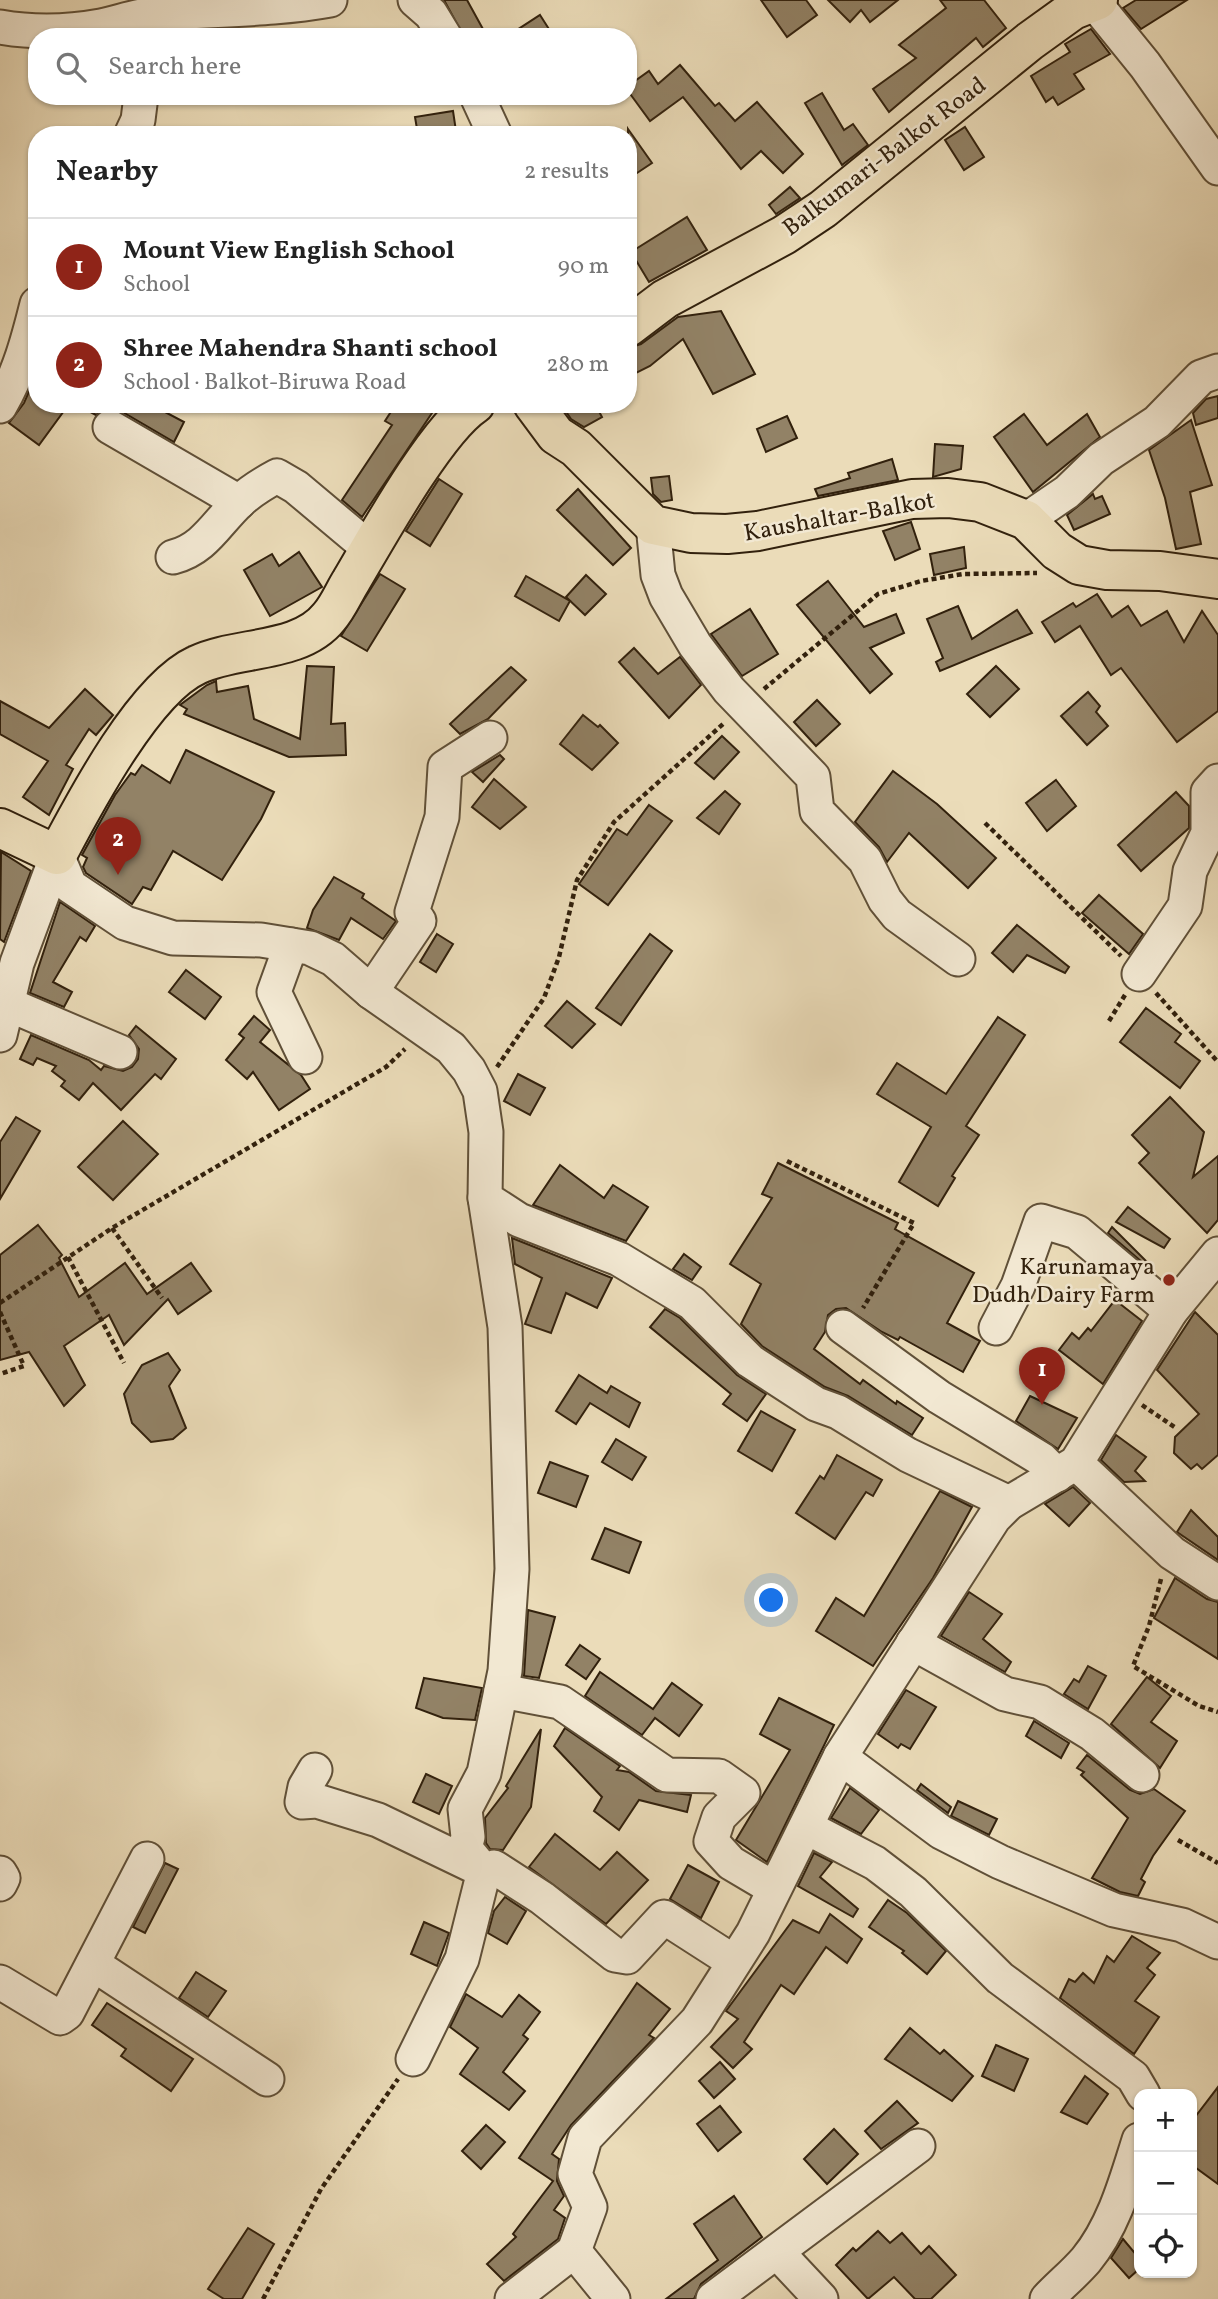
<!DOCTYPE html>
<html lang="en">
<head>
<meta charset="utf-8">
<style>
  :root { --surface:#fff; --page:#f6f6f6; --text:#222; --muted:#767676; --line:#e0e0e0; --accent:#8f2418 }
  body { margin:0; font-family:Vollkorn,serif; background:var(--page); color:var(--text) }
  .controls { position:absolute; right:21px; bottom:21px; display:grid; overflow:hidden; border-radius:14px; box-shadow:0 2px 5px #0004 }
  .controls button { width:63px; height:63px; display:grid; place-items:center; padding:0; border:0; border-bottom:2px solid var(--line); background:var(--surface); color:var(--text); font:35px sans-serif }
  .you { position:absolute; left:772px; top:1601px; width:24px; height:24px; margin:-18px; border:5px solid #fff; border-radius:50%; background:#1a73e8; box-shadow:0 0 0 10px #1a73e833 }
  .badge { display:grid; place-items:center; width:46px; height:46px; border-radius:50%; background:var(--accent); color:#fff; font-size:23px; font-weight:700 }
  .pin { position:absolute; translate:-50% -58px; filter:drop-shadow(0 2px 4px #0008) }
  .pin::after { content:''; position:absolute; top:37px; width:24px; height:21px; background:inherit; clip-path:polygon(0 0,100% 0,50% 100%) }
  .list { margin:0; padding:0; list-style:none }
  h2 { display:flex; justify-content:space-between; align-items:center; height:91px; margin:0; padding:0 28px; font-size:30px }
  h2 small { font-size:23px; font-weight:400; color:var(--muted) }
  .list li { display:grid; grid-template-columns:46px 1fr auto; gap:21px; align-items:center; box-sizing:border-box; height:98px; padding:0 28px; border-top:2px solid var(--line) }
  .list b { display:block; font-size:26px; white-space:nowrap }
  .list p { margin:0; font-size:23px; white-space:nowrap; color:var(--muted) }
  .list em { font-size:23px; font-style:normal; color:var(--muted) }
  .icon { flex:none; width:38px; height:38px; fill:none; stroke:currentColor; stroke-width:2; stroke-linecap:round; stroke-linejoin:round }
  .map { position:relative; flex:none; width:1218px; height:2299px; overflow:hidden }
  .search { position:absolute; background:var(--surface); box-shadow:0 2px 5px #0004; left:28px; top:28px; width:609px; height:77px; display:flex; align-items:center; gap:18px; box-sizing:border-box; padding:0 24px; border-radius:28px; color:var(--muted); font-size:26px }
  .panel { position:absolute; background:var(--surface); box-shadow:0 2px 5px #0004; left:28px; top:126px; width:609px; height:287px; border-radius:28px }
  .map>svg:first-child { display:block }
  .building { fill:#928266; stroke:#32210d; stroke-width:2 }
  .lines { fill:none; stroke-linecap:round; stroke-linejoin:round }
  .minor-casing { stroke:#605038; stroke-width:37 }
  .major-casing { stroke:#32210d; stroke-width:42 }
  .path { stroke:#32210d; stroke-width:4.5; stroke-dasharray:5 3.5; stroke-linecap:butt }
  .minor { stroke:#f2e8d2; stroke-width:33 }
  .major { stroke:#ebdcb9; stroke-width:38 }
  .poi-dot { fill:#8f2418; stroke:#f2e8d2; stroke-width:2.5 }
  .labels { text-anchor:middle; stroke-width:5; stroke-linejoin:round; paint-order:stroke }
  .street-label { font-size:24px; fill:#32210d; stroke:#f2e8d2 }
  .poi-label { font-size:24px; fill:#32210d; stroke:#f2e8d2; text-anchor:end }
</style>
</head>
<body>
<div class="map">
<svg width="1218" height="2299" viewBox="0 0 1218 2299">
  <rect width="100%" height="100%" fill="#ebdcb9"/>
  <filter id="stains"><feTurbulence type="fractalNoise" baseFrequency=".00286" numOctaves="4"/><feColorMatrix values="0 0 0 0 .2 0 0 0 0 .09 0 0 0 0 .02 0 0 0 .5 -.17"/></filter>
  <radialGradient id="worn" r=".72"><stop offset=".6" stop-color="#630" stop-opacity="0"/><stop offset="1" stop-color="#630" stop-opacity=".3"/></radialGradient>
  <g class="building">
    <polygon points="444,0 467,0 484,31 464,37"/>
    <polygon points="761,0 806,0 817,15 787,37"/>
    <polygon points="828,0 898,0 870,22 861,10 850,22"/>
    <polygon points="940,0 984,0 1006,28 983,47 976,38 889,112 873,89 916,58 899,45 946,8"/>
    <polygon points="1136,0 1187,0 1141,29 1123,8"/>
    <polygon points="540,15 554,37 506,37"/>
    <polygon points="1091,29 1110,54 1074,74 1084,89 1058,105 1053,97 1046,102 1031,76 1070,52 1065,44"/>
    <polygon points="680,65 715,106 719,103 735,121 757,102 803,154 783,173 761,151 741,169 683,97 650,121 628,91 628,86 649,71 658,84"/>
    <polygon points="822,93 844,130 853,124 868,145 842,165 805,103"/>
    <polygon points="453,111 456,131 418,135 415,117"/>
    <polygon points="965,127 984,157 964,170 945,140"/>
    <polygon points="628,129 652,163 628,179"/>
    <polygon points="790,187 800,198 776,214 769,205"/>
    <polygon points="687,217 707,250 649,282 631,252"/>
    <polygon points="721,311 755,374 713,394 683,339 650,366 628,377 628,348 641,344 678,317"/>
    <polygon points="37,373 37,404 69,404 39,445 9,423 24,403"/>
    <polygon points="1218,396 1218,418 1196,425 1193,413 1206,399"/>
    <polygon points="76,404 150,404 184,422 174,442 119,410 109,408 96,415"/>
    <polygon points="396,404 419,404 432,413 362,517 342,500 392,425 385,421"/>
    <polygon points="561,404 595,404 602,417 584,427 571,419"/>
    <polygon points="1024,414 1047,445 1087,414 1100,437 1033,492 994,437"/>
    <polygon points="787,416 797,438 766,452 757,429"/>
    <polygon points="1191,420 1212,485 1190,492 1201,544 1176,549 1165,498 1149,450"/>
    <polygon points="935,444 963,446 961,469 933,477"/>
    <polygon points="892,459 898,480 818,496 815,489 850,478 848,473"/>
    <polygon points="669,476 672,500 661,502 653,494 651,478"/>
    <polygon points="439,479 462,494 430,546 406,531"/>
    <polygon points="578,489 631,548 613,565 557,510"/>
    <polygon points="1093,494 1095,499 1102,496 1110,514 1074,530 1067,515"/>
    <polygon points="911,522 920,549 895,560 883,531"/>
    <polygon points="964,547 966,568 934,575 930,554"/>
    <polygon points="299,552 322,587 270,616 244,570 272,554 279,566"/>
    <polygon points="380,574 405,589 367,651 341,636"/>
    <polygon points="586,575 606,594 585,615 566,597"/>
    <polygon points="526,576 570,601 559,621 515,596"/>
    <polygon points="828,581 864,627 896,614 904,633 870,648 892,674 870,693 797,605"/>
    <polygon points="1097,594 1112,617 1128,606 1141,626 1167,611 1184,642 1202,611 1218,635 1218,711 1177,742 1121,668 1111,675 1080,626 1055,642 1042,622 1073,603 1076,607"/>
    <polygon points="958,606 972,639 1017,610 1032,633 940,671 936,662 943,658 927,619"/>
    <polygon points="750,609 778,654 742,676 711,634"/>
    <polygon points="634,648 658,674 680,657 701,685 669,718 619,662"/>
    <polygon points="307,666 334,667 331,724 345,723 346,755 289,757 184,714 187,709 180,705 207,685 216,681 217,692 248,686 254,719 300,739"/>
    <polygon points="996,666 1019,689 990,717 967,694"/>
    <polygon points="511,667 526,680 488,719 460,734 450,724"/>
    <polygon points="85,689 113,715 96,735 89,729 66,765 73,769 49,815 23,797 48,761 0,734 0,701 49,728"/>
    <polygon points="1088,692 1100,706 1096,712 1108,726 1087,745 1061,716"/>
    <polygon points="817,700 840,724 816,746 794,722"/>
    <polygon points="583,715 598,727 600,725 618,743 592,770 560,744"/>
    <polygon points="722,736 739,752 714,779 695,763"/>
    <polygon points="186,750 274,792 261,819 222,880 173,851 151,890 143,887 132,904 86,873 83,867 87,858 82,855 115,795 131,773 135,775 142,765 170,783"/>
    <polygon points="500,755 504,759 483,782 472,772"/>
    <polygon points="893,771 937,804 996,858 968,888 909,833 887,862 879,847 855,822"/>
    <polygon points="494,779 526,807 500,829 472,807"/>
    <polygon points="1056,780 1076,806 1047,831 1026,803"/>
    <polygon points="725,791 740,804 719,834 697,818"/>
    <polygon points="1176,792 1189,806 1189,828 1141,871 1118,845"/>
    <polygon points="649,805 672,821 608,905 579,884 617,829 627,835"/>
    <polygon points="1,852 31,871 4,942 0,939"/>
    <polygon points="334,877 364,894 362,898 396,921 383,939 351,918 339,940 307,928 313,910"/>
    <polygon points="1099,895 1143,934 1129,954 1082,913"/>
    <polygon points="60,902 95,926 86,941 80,937 53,982 72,992 64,1007 30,993"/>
    <polygon points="1017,925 1069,967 1065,973 1027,955 1013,972 992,953"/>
    <polygon points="437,934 453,944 436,972 420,962"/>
    <polygon points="650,934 672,951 621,1025 596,1008"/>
    <polygon points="186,970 221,997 205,1019 169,992"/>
    <polygon points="567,1001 595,1024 572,1048 545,1026"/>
    <polygon points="1146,1008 1181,1034 1175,1042 1200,1061 1180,1088 1120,1042"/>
    <polygon points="254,1016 270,1030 260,1042 301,1075 310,1089 279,1110 253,1072 247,1079 226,1060 244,1038 239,1034"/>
    <polygon points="998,1017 1025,1035 966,1126 979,1135 952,1176 955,1178 938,1206 899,1182 931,1127 877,1094 897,1063 946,1094"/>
    <polygon points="136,1026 176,1059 161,1079 155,1074 121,1110 93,1083 79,1100 61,1086 65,1081 52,1071 56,1066 37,1058 33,1065 20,1059 31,1035 89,1060 101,1070 104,1066 123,1071 132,1067 138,1059 139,1049 129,1035"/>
    <polygon points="518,1074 545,1088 530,1115 504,1101"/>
    <polygon points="1170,1097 1204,1132 1193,1177 1218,1156 1218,1220 1207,1233 1139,1163 1149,1153 1132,1135"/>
    <polygon points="16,1117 40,1131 0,1199 0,1142"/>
    <polygon points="123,1121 158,1154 113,1200 78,1167"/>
    <polygon points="778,1163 898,1223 895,1229 974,1273 947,1323 980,1341 963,1372 900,1337 898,1340 882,1332 846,1308 836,1309 828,1315 825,1332 814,1349 860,1384 863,1380 896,1404 897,1401 923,1418 912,1435 848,1396 825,1387 762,1346 741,1324 761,1284 730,1264 772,1198 762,1194"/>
    <polygon points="560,1165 604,1198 613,1185 648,1207 626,1241 533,1205"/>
    <polygon points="1128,1207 1170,1239 1164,1248 1116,1222"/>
    <polygon points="38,1225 62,1255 59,1258 79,1297 125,1263 147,1294 191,1263 211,1291 178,1314 168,1299 124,1345 109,1315 64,1346 85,1385 64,1406 29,1352 0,1360 0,1255"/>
    <polygon points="1112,1227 1151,1266 1149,1268 1108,1233"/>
    <polygon points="512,1238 612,1278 597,1308 566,1293 551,1333 525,1324 542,1278 515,1264"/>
    <polygon points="684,1254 701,1267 692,1280 673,1269"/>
    <polygon points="1115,1300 1142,1321 1103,1384 1059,1350 1072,1333 1079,1339 1088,1328 1091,1331"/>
    <polygon points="665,1309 680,1318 737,1375 766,1394 747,1421 723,1404 731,1394 650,1327"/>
    <polygon points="1195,1312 1218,1335 1218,1455 1202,1469 1197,1464 1191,1469 1174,1453 1175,1437 1199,1414 1157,1370"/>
    <polygon points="168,1353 180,1370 169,1386 186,1428 173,1439 151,1442 132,1423 124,1394 142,1365"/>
    <polygon points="579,1375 607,1393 611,1386 640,1403 629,1427 590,1403 576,1424 556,1411"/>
    <polygon points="1030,1396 1077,1418 1058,1449 1016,1421"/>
    <polygon points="761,1411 795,1430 772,1471 738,1451"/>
    <polygon points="1116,1435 1146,1457 1135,1471 1145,1481 1124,1482 1101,1460"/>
    <polygon points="616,1439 646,1457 632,1480 602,1462"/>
    <polygon points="837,1455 882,1480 873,1496 866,1492 835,1539 796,1513 820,1476 824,1479"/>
    <polygon points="550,1462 588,1476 576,1507 538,1493"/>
    <polygon points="1073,1487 1090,1503 1069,1526 1045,1504"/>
    <polygon points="940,1491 972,1507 933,1578 873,1666 816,1631 836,1598 864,1616"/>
    <polygon points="1191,1510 1218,1537 1218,1560 1177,1532"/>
    <polygon points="605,1528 641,1542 629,1573 592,1559"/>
    <polygon points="1175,1578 1207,1599 1218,1602 1218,1659 1154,1618"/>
    <polygon points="969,1592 1002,1614 983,1639 1011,1662 1005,1672 941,1636"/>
    <polygon points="528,1610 555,1617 539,1678 524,1676"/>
    <polygon points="580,1645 600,1659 586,1679 566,1665"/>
    <polygon points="1088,1666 1106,1676 1088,1709 1064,1694 1074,1679 1079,1682"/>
    <polygon points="600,1672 653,1709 672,1683 702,1705 679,1736 655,1718 642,1735 585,1696"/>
    <polygon points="1147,1677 1171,1696 1151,1722 1177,1741 1160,1768 1111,1724"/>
    <polygon points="424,1678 482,1688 475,1720 443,1718 416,1708"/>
    <polygon points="906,1690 936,1707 910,1749 901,1744 898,1748 878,1734"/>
    <polygon points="779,1698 834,1725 767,1862 736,1840 790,1750 760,1734"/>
    <polygon points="1034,1721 1069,1743 1061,1758 1026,1736"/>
    <polygon points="565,1728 620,1766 617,1770 629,1772 656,1791 691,1795 687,1812 639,1800 619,1830 594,1811 602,1797 554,1746"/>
    <polygon points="541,1729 531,1807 503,1850 490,1849 486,1843 485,1818 508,1788 506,1786"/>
    <polygon points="1087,1755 1130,1790 1140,1794 1154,1789 1185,1811 1153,1856 1141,1879 1145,1882 1138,1896 1120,1892 1092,1878 1128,1818 1081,1775 1084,1772 1077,1768"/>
    <polygon points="426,1774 452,1786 439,1814 413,1802"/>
    <polygon points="921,1784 951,1807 948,1813 917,1790"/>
    <polygon points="850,1788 879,1810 861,1834 831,1818"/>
    <polygon points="958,1801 997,1819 989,1835 951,1816"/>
    <polygon points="555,1834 600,1870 617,1852 648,1880 606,1924 529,1867"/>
    <polygon points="814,1853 832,1862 820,1877 858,1909 853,1917 798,1886"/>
    <polygon points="165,1863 178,1869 145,1933 133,1927"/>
    <polygon points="688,1865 719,1882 701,1918 670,1899"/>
    <polygon points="505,1897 526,1911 507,1944 488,1933 494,1911"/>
    <polygon points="888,1900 907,1913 946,1951 927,1974 902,1953 904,1951 869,1927"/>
    <polygon points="830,1914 862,1939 847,1963 826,1947 794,1994 781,1985 744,2042 752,2049 733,2068 711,2047 738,2019 726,2011 793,1920 819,1933"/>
    <polygon points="424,1922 449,1933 437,1966 411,1954"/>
    <polygon points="1132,1936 1160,1953 1147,1968 1155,1975 1135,2001 1159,2017 1134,2054 1060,1998 1069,1979 1075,1982 1083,1973 1094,1983 1107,1956 1114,1962"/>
    <polygon points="196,1972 226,1991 208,2017 179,1998"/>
    <polygon points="637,1983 670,2009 649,2035 654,2038 571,2125 552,2154 559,2159 557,2181 564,2196 554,2210 565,2218 558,2239 504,2281 487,2264 516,2237 513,2234 553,2181 519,2158"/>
    <polygon points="466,1994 502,2017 519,1995 540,2012 523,2035 528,2039 503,2072 525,2091 509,2110 460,2074 478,2048 450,2027"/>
    <polygon points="107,2003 193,2059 171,2091 121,2056 126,2049 92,2025"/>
    <polygon points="910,2028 940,2054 944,2050 973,2076 952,2101 885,2059"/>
    <polygon points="996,2045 1028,2059 1014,2091 982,2076"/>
    <polygon points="720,2062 735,2079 714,2098 699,2081"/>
    <polygon points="1085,2076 1108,2094 1087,2124 1061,2112"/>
    <polygon points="1218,2087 1218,2184 1192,2165 1192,2121"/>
    <polygon points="897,2101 918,2123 881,2149 865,2131"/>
    <polygon points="720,2106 741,2132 718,2151 697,2124"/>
    <polygon points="486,2125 505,2142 481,2169 462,2151"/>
    <polygon points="834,2129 858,2154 827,2184 804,2159"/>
    <polygon points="734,2196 762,2237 701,2284 694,2299 666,2299 718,2260 694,2224"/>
    <polygon points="248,2228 274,2244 242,2299 224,2299 208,2289"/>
    <polygon points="878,2231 890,2243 902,2233 921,2254 929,2246 956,2275 931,2299 915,2299 894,2277 868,2299 836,2265 853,2248 856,2251"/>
    <polygon points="1123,2239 1139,2258 1139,2269 1129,2278 1111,2258"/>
  </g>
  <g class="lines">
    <g class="minor-casing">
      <g id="minor">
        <polyline points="415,0 431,14 445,37"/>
        <polyline points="1094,2 1145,65 1218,168"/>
        <path d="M0,27C34,33 68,32 101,26C117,23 131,17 148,15C209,9 269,11 330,0"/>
        <polyline points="477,96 495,135"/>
        <polyline points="131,135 138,120 141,96"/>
        <path d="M0,406C19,374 28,340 37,304"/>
        <polyline points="110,427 239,502"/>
        <polyline points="1026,520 1067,492 1101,459 1157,422 1201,377 1218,371"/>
        <polyline points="653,525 658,575 666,596 695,645 729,690 813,777 817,811 865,860 885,900 897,915 958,959"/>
        <path d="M173,557C205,549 217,522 240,501C251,491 264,483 277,476L296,487L370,549"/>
        <polyline points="57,855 70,886 125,923 173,938 261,940 310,948 333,959 371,992 451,1048 469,1070 480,1091 486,1132 485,1198 519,1220 619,1259 692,1303 750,1361 816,1404 838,1412 908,1455 1009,1503"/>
        <polyline points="291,945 274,992 305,1057"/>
        <polyline points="1139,974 1185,906 1190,871 1208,833 1208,792 1218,781"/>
        <polyline points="371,992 419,921 412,912 442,817 445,767 490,738"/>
        <polyline points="5,1003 120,1052"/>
        <polyline points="0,1035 17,963 57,855"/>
        <polyline points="485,1198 505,1327 512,1569 505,1671 484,1773 465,1809 468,1837 465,1848 484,1871 494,1867 542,1898 615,1955 627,1957 664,1917 734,1962"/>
        <polyline points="843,1327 939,1397 1041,1459 1057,1475"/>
        <polyline points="996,1328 1018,1286 1041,1221 1077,1232 1171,1311"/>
        <polyline points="1076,1463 1172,1553 1218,1583"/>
        <polyline points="913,1643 1005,1694 1040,1702 1092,1734 1142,1775"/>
        <polyline points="501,1691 560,1702 667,1775 719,1776 743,1793 719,1817 711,1841 731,1863 773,1888"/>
        <polyline points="840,1757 941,1832 1000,1862 1114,1910 1182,1925 1218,1942"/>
        <polyline points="315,1770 305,1787 302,1802 317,1801 378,1820 484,1871 462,1959 413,2059"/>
        <polyline points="806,1827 875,1863 913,1892 1000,1978 1133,2077 1143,2094"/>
        <polyline points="0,1873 3,1878 0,1884"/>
        <polyline points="93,1964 267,2079"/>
        <polyline points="0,1982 60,2018 67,2013 147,1859"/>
        <polyline points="574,2251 613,2299"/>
        <polyline points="777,2252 821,2299"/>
        <polyline points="512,2299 574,2251 590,2207 575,2174 585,2138 697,2021 753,1933 840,1757 994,1518 1009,1503 1076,1463 1171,1311 1218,1254"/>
        <polyline points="713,2299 918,2146"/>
        <path d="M1047,2299C1059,2286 1074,2274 1086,2260C1114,2226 1126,2181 1139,2140"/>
      </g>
    </g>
    <g class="major-casing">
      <g id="major">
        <polyline points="628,327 665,299 784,235 823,209 1030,41 1073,10 1098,0"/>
        <polyline points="533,404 556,435 576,448 653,525 691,533 727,534 758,531 912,499 948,498 980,502 1026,520 1057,551 1079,565 1107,570 1160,571 1218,579"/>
        <path d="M0,828L57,855C84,804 144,689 197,665C236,646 300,654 329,617C338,607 344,592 351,581C377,537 436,430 475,404"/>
      </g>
    </g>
    <g class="path">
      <polyline points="764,689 878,594 921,581 963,574 1037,573"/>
      <polyline points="985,823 1121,956"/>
      <polyline points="1156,993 1218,1062"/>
      <polyline points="1109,1021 1125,995"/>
      <polyline points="497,1067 544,998 559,957 577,880 614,822 723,724"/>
      <polyline points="787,1161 914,1223 863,1308"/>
      <polyline points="112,1228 162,1298"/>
      <polyline points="68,1257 124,1363"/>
      <polyline points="0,1303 112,1228 386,1067 405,1049"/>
      <polyline points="0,1312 24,1366 0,1374"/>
      <polyline points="1142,1405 1176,1428"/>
      <polyline points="1161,1579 1149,1626 1133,1666 1199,1706 1218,1712"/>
      <polyline points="1178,1840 1218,1863"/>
      <polyline points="263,2299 321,2189 398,2079"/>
    </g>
    <use href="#minor" class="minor"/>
    <use href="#major" class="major"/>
  </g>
  <circle class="poi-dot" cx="1169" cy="1280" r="7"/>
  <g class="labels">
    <g class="street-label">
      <text transform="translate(884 156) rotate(-37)" y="8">Balkumari-Balkot Road</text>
      <text transform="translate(839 516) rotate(-10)" y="8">Kaushaltar-Balkot</text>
    </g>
    <g class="poi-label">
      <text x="1155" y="1274">Karunamaya<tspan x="1155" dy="28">Dudh Dairy Farm</tspan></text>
    </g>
  </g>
  <rect width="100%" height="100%" filter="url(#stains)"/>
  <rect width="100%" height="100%" fill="url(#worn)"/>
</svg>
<div class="controls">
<button>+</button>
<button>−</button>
<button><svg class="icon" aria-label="locate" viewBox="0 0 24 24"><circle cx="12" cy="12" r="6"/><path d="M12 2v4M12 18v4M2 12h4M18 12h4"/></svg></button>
</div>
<div class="you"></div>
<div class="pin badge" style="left:1042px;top:1405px">1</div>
<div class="pin badge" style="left:118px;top:875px">2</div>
<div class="search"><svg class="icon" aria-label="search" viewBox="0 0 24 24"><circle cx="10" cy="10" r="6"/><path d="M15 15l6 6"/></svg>Search here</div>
<section class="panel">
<h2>Nearby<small>2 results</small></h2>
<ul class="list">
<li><span class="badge">1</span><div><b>Mount View English School</b><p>School</p></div><em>90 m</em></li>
<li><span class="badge">2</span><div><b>Shree Mahendra Shanti school</b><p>School · Balkot-Biruwa Road</p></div><em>280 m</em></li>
</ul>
</section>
</div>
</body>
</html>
